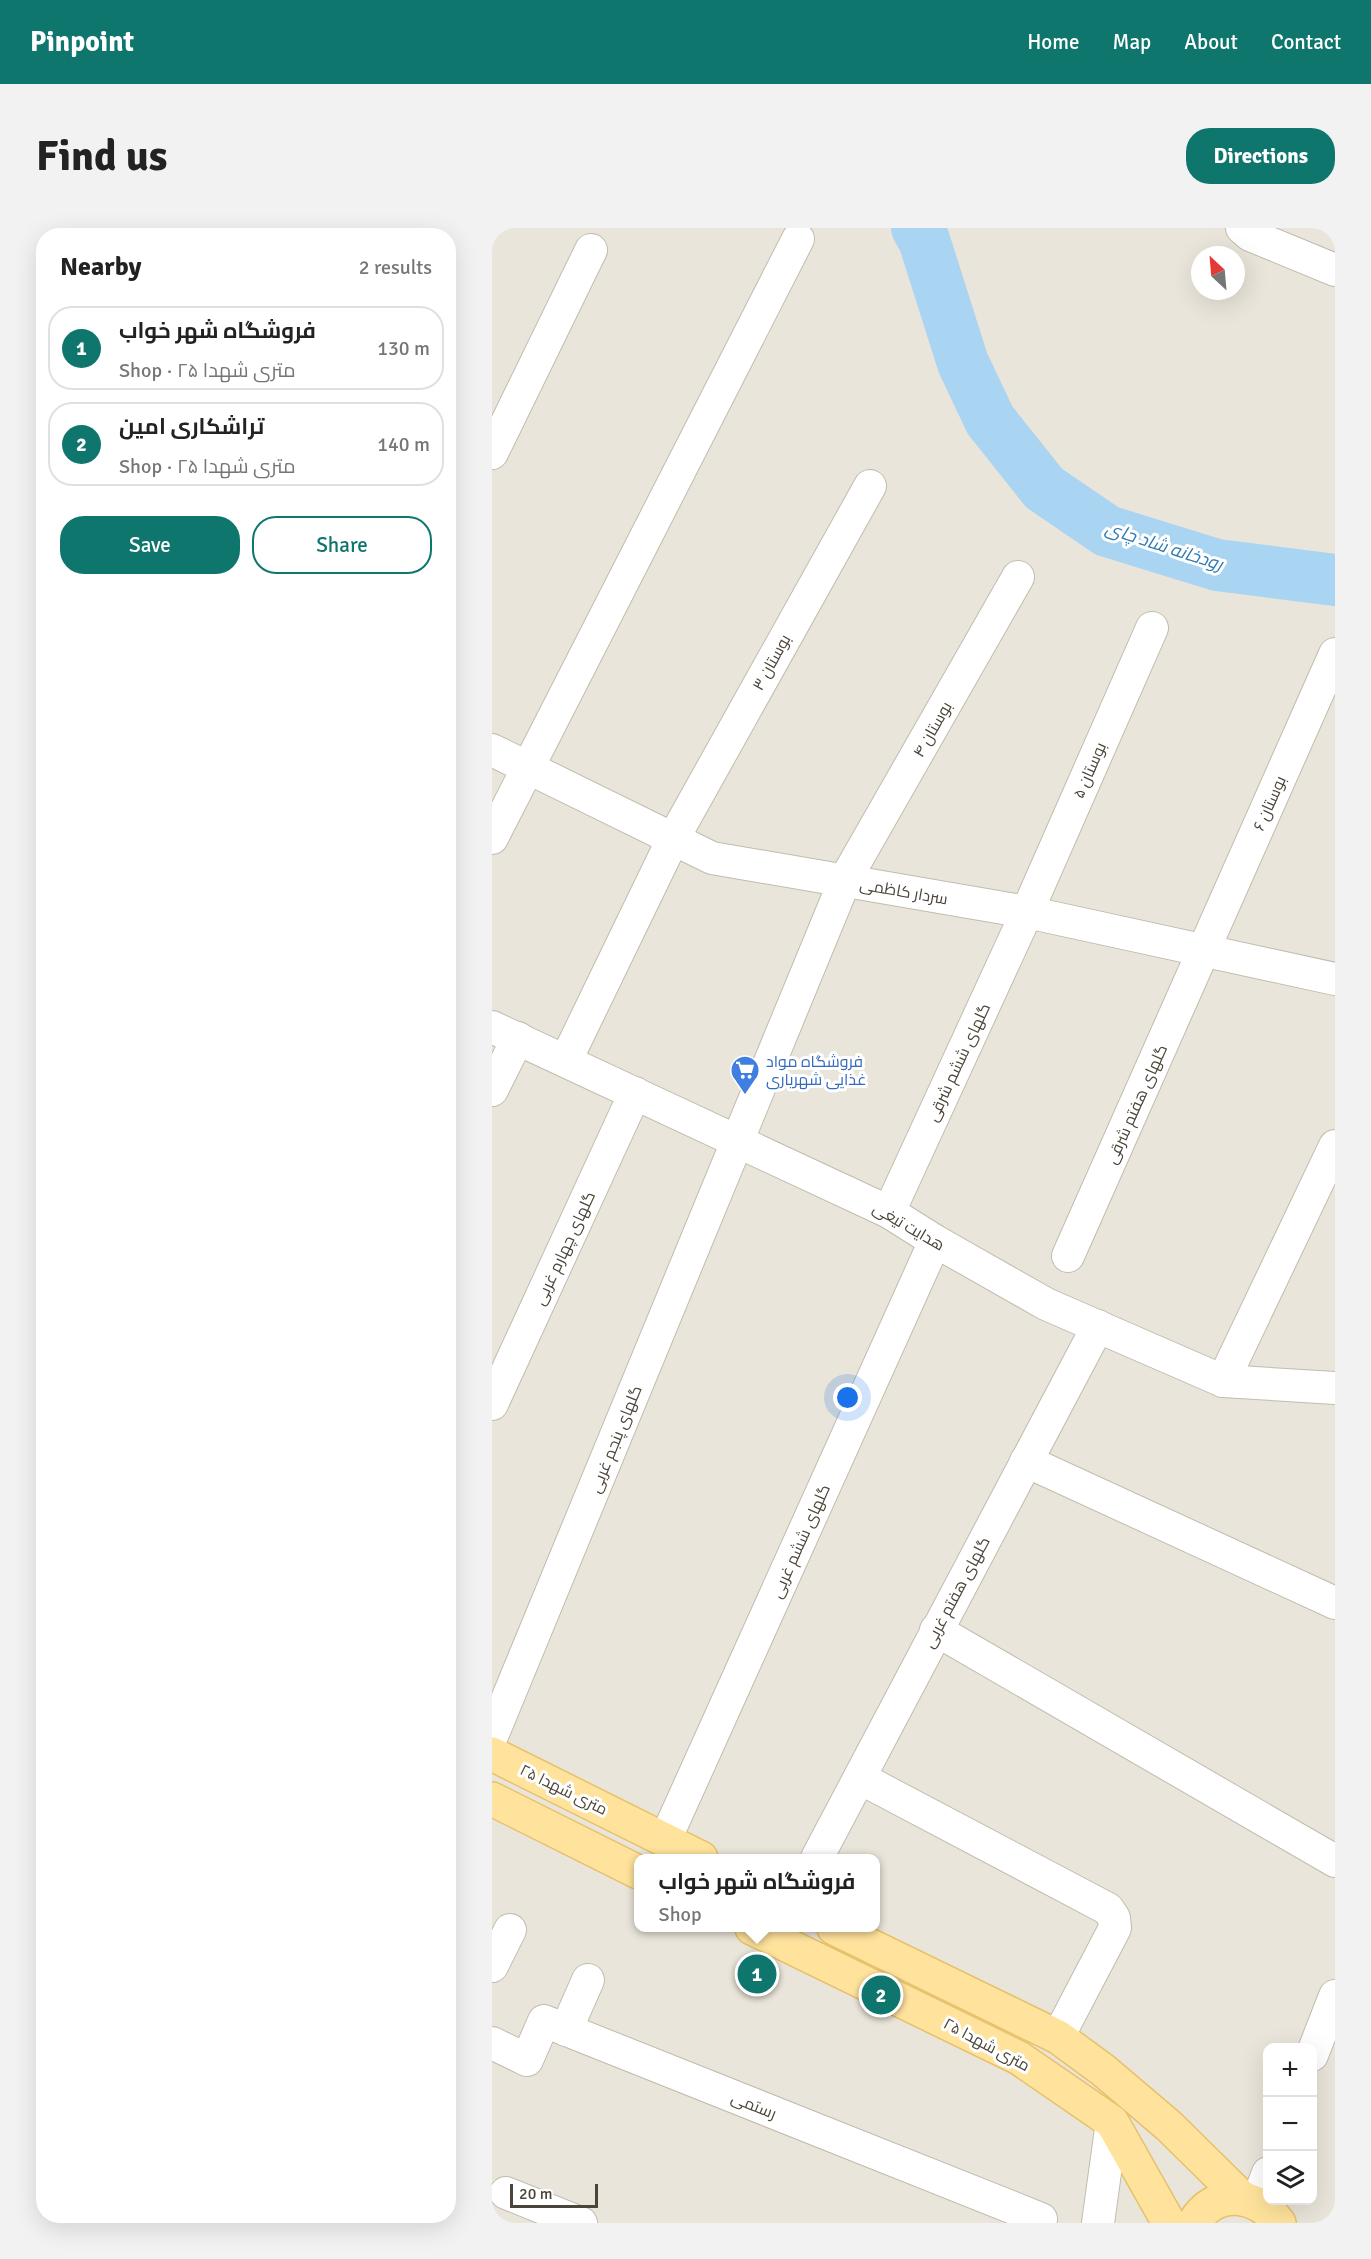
<!DOCTYPE html>
<html lang="en">
<head>
<meta charset="utf-8">
<style>
  :root { --surface:#fff; --page:#f2f2f2; --text:#222; --muted:#767676; --line:#e0e0e0; --accent:#0f766e }
  body { margin:0; font-family:Signika,Cairo,sans-serif; background:var(--page); color:var(--text) }
  .controls { position:absolute; right:18px; bottom:18px; display:grid; overflow:hidden; border-radius:12px; box-shadow:0 6px 24px #0002 }
  .controls button { width:54px; height:54px; display:grid; place-items:center; padding:0; border:0; border-bottom:2px solid var(--line); background:var(--surface); color:var(--text); font:30px sans-serif }
  .compass { position:absolute; left:699px; top:18px; width:54px; height:54px; border-radius:50%; background:var(--surface); box-shadow:0 6px 24px #0002; rotate:334deg }
  .scale { position:absolute; left:18px; bottom:15px; width:88px; box-sizing:border-box; padding-left:6px; border:3px solid #4b4439; border-top:0; font-size:16px; line-height:21px; white-space:nowrap; color:#4b4439; -webkit-text-stroke:4px #fff; paint-order:stroke }
  .you { position:absolute; left:356px; top:1170px; width:21px; height:21px; margin:-15px; border:4px solid #fff; border-radius:50%; background:#1a73e8; box-shadow:0 0 0 9px #1a73e833 }
  .badge { display:grid; place-items:center; width:39px; height:39px; border-radius:50%; background:var(--accent); color:#fff; font-size:20px; font-weight:700 }
  .pin { position:absolute; translate:-50% -50%; border:3px solid #fff; box-shadow:0 2px 6px #0006 }
  .popup { position:absolute; left:142px; top:1626px; width:246px; height:78px; box-sizing:border-box; display:grid; place-content:center; border-radius:12px; background:var(--surface); filter:drop-shadow(0 2px 4px #0005); font-size:20px; white-space:nowrap; color:var(--muted) }
  .popup b { font-size:22px; color:var(--text) }
  .popup::after { content:''; position:absolute; left:50%; top:100%; margin-left:-12px; border:12px solid transparent; border-top-color:var(--surface) }
  .list { margin:0; padding:0; list-style:none }
  h2 { display:flex; justify-content:space-between; align-items:center; height:78px; margin:0; padding:0 24px; font-size:26px }
  h2 small { font-size:20px; font-weight:400; color:var(--muted) }
  .list li { display:grid; grid-template-columns:39px 1fr auto; gap:18px; align-items:center; box-sizing:border-box; height:84px; margin:0 12px 12px; padding:0 12px; border:2px solid var(--line); border-radius:24px }
  .list b { display:block; font-size:22px; white-space:nowrap }
  .list p { margin:0; font-size:20px; white-space:nowrap; color:var(--muted) }
  .list em { font-size:20px; font-style:normal; color:var(--muted) }
  .actions { display:flex; gap:12px; padding:18px 24px }
  .actions a { flex:1; padding:14px 0; border:2px solid var(--accent); border-radius:24px; text-align:center; font-size:21px; color:var(--accent) }
  .actions .main { background:var(--accent); color:#fff }
  .icon { flex:none; width:33px; height:33px; fill:none; stroke:currentColor; stroke-width:2; stroke-linecap:round; stroke-linejoin:round }
  .map { position:relative; flex:none; width:843px; height:1995px; overflow:hidden; border-radius:24px }
  header { display:flex; align-items:center; gap:36px; box-sizing:border-box; height:84px; padding:0 30px; background:var(--accent); color:#fff }
  header strong { font-size:28px }
  nav { display:flex; gap:33px; margin-inline-start:auto; font-size:21px }
  .intro { display:flex; align-items:center; justify-content:space-between; box-sizing:border-box; height:144px; padding:0 36px }
  h1 { margin:0; font-size:42px }
  .button { padding:15px 27px; border-radius:24px; background:var(--accent); color:#fff; font-size:21px; font-weight:700 }
  main { display:flex; gap:36px; padding:0 36px }
  aside { flex:1; background:var(--surface); border-radius:24px; box-shadow:0 6px 24px #0002 }
  .map>svg:first-child { display:block }
  .residential { fill:#eae5da; fill-rule:evenodd }
  .lines { fill:none; stroke-linecap:round; stroke-linejoin:round }
  .river { stroke:#a9d4f2; stroke-width:52 }
  .minor-casing { stroke:#c2bbae; stroke-width:34 }
  .major-casing { stroke:#e6c16a; stroke-width:36 }
  .minor { stroke:#fff; stroke-width:32 }
  .major { stroke:#ffe39c; stroke-width:33 }
  .labels { text-anchor:middle; stroke-width:6; stroke-linejoin:round; paint-order:stroke }
  .street-label { font-size:16px; fill:#4b4439; stroke:#fff }
  .shop-label { font-size:16px; fill:#366cbe; stroke:#fff; text-anchor:start }
  .water-label { font-size:18px; font-style:italic; fill:#2e7ab2; stroke:#fff }
</style>
</head>
<body>
<header>
<strong>Pinpoint</strong>
<nav><a>Home</a><a>Map</a><a>About</a><a>Contact</a></nav>
</header>
<div class="intro"><h1>Find us</h1><a class="button">Directions</a></div>
<main>
<aside>
<h2>Nearby<small>2 results</small></h2>
<ul class="list">
<li><span class="badge">1</span><div><b>فروشگاه شهر خواب</b><p>Shop · ۲۵ متری شهدا</p></div><em>130 m</em></li>
<li><span class="badge">2</span><div><b>تراشکاری امین</b><p>Shop · ۲۵ متری شهدا</p></div><em>140 m</em></li>
</ul>
<div class="actions"><a class="main">Save</a><a>Share</a></div>
</aside>
<div class="map">
<svg width="843" height="1995" viewBox="0 0 843 1995">
  <rect width="100%" height="100%" fill="#f6f3ec"/>
  <path class="residential" d="M0,0H843V1995H0ZM708,27H744V63H708ZM146,1630H383V1700H146ZM776,1820H820V1972H776Z"/>
  <g class="lines">
    <polyline class="river" points="425,0 432,12 471,135 498,192 552,260 615,303 725,337 843,352"/>
    <g class="minor-casing">
      <g id="minor">
        <polyline points="750,0 758,7 843,42"/>
        <polyline points="0,225 99,22"/>
        <polyline points="0,522 220,630 535,684 843,751"/>
        <polyline points="0,610 306,11"/>
        <polyline points="0,799 397,984 443,1013 554,1076 731,1153 843,1160"/>
        <polyline points="74,832 181,611 378,258"/>
        <polyline points="0,862 26,810"/>
        <polyline points="397,984 535,684 660,400"/>
        <polyline points="576,1028 843,426"/>
        <polyline points="731,1153 843,918"/>
        <polyline points="0,1176 143,865"/>
        <polyline points="534,1233 843,1375"/>
        <polyline points="444,1402 843,1633"/>
        <polyline points="0,1508 353,652 526,349"/>
        <polyline points="368,1550 616,1681 622,1690 623,1700 566,1809"/>
        <polyline points="173,1612 443,1013"/>
        <polyline points="325,1630 606,1098"/>
        <polyline points="0,1738 18,1702"/>
        <polyline points="74,1802 96,1752"/>
        <polyline points="0,1815 35,1832 52,1793 549,1991"/>
        <polyline points="820,1827 843,1768"/>
        <polyline points="14,1965 89,1995"/>
        <polyline points="765,1974 776,1945"/>
        <polyline points="606,1995 620,1894"/>
      </g>
    </g>
    <g class="major-casing">
      <g id="major">
        <polyline points="0,1526 209,1630"/>
        <polyline points="0,1571 146,1644"/>
        <polyline points="260,1700 527,1830 620,1894 677,1995"/>
        <polyline points="342,1700 566,1809 611,1842 677,1898 750,1970"/>
        <path d="M702,1995C723,1959 765,1965 787,1995"/>
      </g>
    </g>
    <use href="#minor" class="minor"/>
    <use href="#major" class="major"/>
  </g>
  <defs>
    <g id="supermarket-pin" transform="scale(1.5)"><path d="M0 17L-7.5 6A9.5 9.5 0 1 1 7.5 6Z" fill="#3f7fe0" stroke="#fff"/><path d="M-6-5.5h2.5l.6 2H6L4.5 2H-2.5L-4.4-4H-6ZM-1.5 3.2a1.3 1.3 0 1 0 .1 0ZM3 3.2a1.3 1.3 0 1 0 .1 0Z" fill="#fff"/></g>
  </defs>
  <g fill-rule="evenodd">
    <use href="#supermarket-pin" x="253" y="842"/>
  </g>
  <g class="labels">
    <g class="street-label">
      <text transform="translate(279 434) rotate(-61)" y="6">بوستان ۳</text>
      <text transform="translate(440 501) rotate(-60)" y="6">بوستان ۴</text>
      <text transform="translate(597 542) rotate(-66)" y="6">بوستان ۵</text>
      <text transform="translate(777 575) rotate(-66)" y="6">بوستان ۶</text>
      <text transform="translate(412 663) rotate(10)" y="6">سردار کاظمی</text>
      <text transform="translate(466 834) rotate(-65)" y="6">گلهای ششم شرقی</text>
      <text transform="translate(644 876) rotate(-66)" y="6">گلهای هفتم شرقی</text>
      <text transform="translate(417 998) rotate(30)" y="6">هدایت تیغی</text>
      <text transform="translate(72 1020) rotate(-65)" y="6">گلهای چهارم غربی</text>
      <text transform="translate(123 1211) rotate(-68)" y="6">گلهای پنجم غربی</text>
      <text transform="translate(308 1313) rotate(-66)" y="6">گلهای ششم غربی</text>
      <text transform="translate(464 1364) rotate(-62)" y="6">گلهای هفتم غربی</text>
      <text transform="translate(72 1561) rotate(26)" y="6">۲۵ متری شهدا</text>
      <text transform="translate(495 1816) rotate(28)" y="6">۲۵ متری شهدا</text>
      <text transform="translate(262 1877) rotate(22)" y="6">رستمی</text>
    </g>
    <g class="shop-label">
      <text x="274" y="839">فروشگاه مواد<tspan x="274" dy="18">غذایی شهریاری</tspan></text>
    </g>
    <g class="water-label">
      <text transform="translate(672 318) rotate(18)" y="6">رودخانه شاد چای</text>
    </g>
  </g>
</svg>
<div class="controls">
<button>+</button>
<button>−</button>
<button><svg class="icon" aria-label="layers" viewBox="0 0 24 24"><path d="M12 4l9 5-9 5-9-5zM3 14l9 5 9-5"/></svg></button>
</div>
<svg class="compass" viewBox="-18 -18 36 36"><path d="M0-13l5 13h-10z" fill="#e53935"/><path d="M0 13l5-13h-10z" fill="#767676"/></svg>
<div class="scale">20 m</div>
<div class="you"></div>
<div class="pin badge" style="left:265px;top:1746px">1</div>
<div class="popup"><b>فروشگاه شهر خواب</b>Shop</div>
<div class="pin badge" style="left:389px;top:1767px">2</div>
</div>
</main>
</body>
</html>
